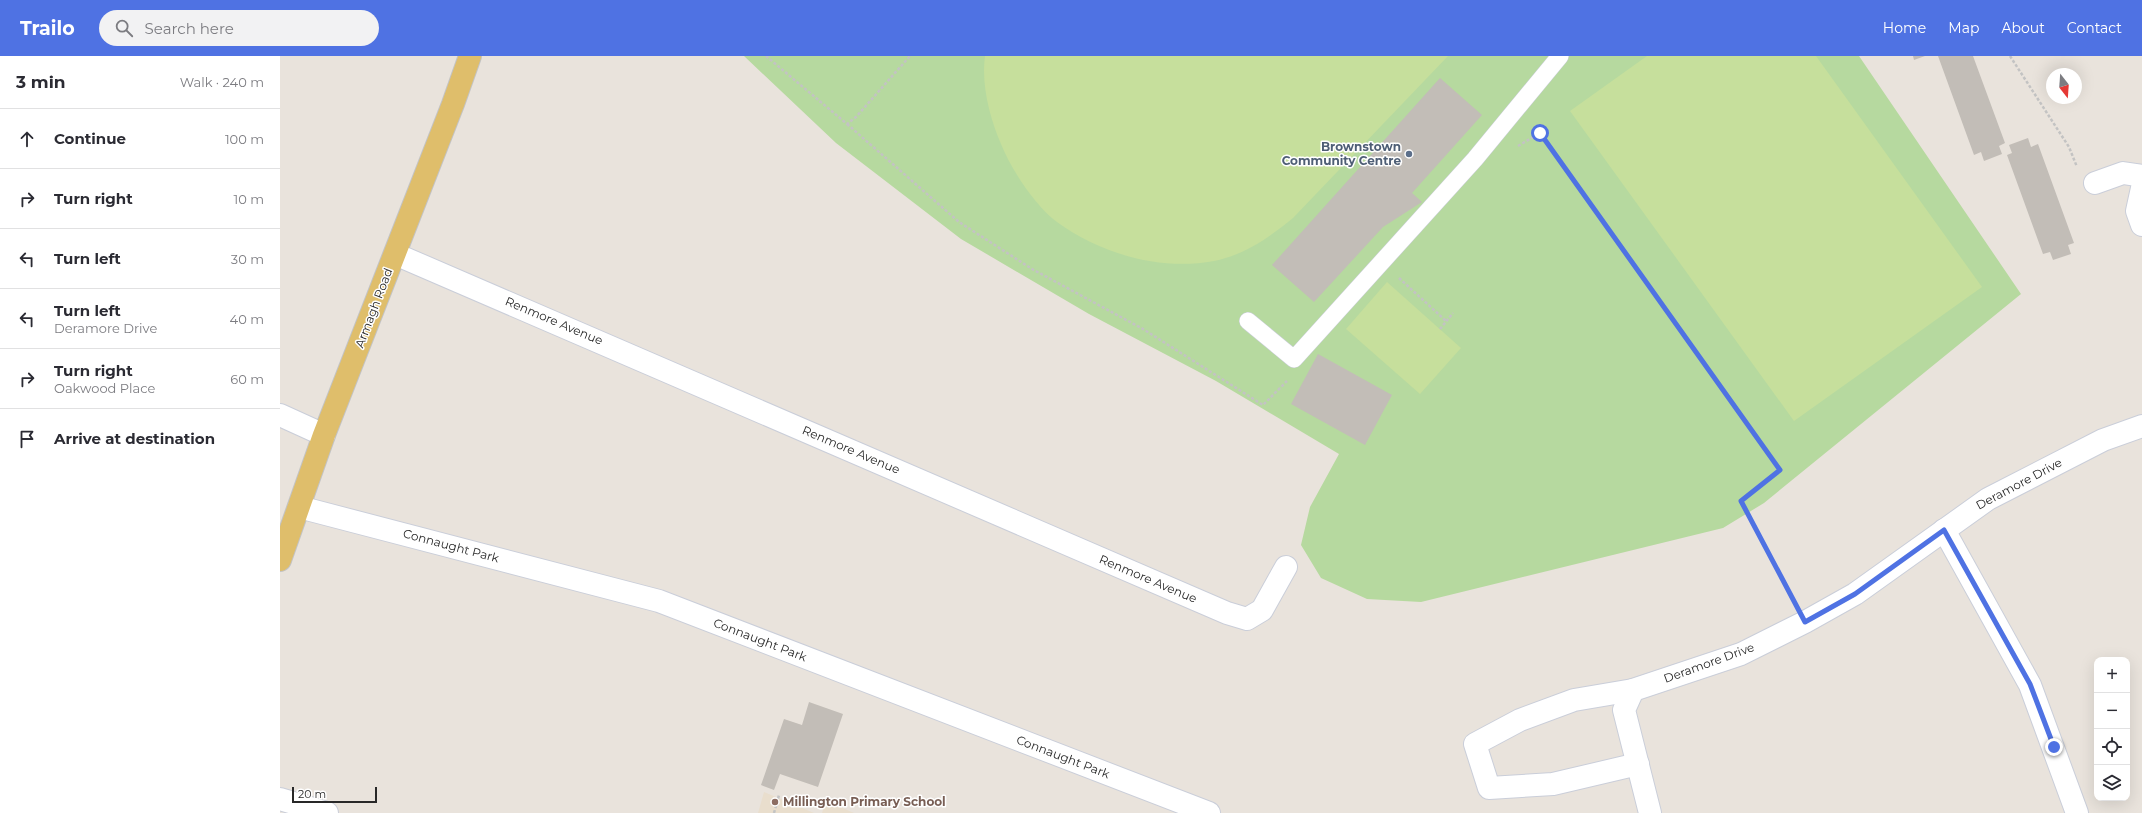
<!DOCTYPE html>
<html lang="en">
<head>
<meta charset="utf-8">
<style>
  :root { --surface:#fff; --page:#f2f2f3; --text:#2b2b33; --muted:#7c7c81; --line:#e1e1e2; --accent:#4f72e3 }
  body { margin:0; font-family:Montserrat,sans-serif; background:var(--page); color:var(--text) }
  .controls { position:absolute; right:12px; bottom:12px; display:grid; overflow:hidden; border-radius:8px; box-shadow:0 4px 16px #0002 }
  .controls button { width:36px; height:36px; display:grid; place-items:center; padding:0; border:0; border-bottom:1px solid var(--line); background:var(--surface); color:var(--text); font:20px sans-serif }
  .compass { position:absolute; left:1766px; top:12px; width:36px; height:36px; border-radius:50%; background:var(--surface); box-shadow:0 4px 16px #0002; rotate:163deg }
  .scale { position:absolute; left:12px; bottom:10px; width:85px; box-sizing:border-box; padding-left:4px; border:2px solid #282828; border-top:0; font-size:11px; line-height:14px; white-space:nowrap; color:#282828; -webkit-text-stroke:3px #fff; paint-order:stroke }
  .stop { position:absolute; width:12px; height:12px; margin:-9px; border:3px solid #4f72e3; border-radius:50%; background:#fff }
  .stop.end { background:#4f72e3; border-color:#fff; box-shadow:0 1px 4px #0008 }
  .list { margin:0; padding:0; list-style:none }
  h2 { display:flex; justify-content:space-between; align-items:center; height:52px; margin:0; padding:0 16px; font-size:17px }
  h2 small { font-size:13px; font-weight:400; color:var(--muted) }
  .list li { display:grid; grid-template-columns:26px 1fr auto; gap:12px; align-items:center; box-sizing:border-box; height:60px; padding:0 16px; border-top:1px solid var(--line) }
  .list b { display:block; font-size:15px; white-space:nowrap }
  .list p { margin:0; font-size:13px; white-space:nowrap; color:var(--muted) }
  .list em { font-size:13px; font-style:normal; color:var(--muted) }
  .icon { flex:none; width:22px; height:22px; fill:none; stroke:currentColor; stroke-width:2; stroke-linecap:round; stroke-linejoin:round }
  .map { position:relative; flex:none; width:1862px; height:757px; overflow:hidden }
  header { display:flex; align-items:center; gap:24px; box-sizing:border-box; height:56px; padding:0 20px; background:var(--accent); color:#fff }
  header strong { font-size:19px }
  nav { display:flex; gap:22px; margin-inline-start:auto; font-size:14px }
  .search { width:280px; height:36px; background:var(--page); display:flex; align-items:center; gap:10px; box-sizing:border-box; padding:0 14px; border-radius:22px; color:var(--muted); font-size:15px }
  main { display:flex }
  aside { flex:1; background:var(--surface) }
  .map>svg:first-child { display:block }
  .education { fill:#e9decd }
  .green { fill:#b6d99f }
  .pitch { fill:#c6df9c }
  .building { fill:#c2bdb7 }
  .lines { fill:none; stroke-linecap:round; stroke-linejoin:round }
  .service-casing { stroke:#caced9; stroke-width:18 }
  .minor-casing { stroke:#caced9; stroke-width:24 }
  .primary-casing { stroke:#c3c3c3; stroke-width:24 }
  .path { stroke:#c3c3c3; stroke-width:2.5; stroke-dasharray:3 2; stroke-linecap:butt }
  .service { stroke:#fff; stroke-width:17 }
  .minor { stroke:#fff; stroke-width:22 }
  .primary { stroke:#dfbe6b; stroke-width:22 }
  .route { stroke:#4f72e3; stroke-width:5 }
  .service-dot { fill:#5c6f8a; stroke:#fff; stroke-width:1.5 }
  .education-dot { fill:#8d6e63; stroke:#fff; stroke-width:1.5 }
  .labels { text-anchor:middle; stroke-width:3; stroke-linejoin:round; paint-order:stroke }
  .service-label { font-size:12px; font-weight:bold; fill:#4e5e75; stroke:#fff; text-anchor:end }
  .street-label { font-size:12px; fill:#282828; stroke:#fff }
  .education-label { font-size:12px; font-weight:bold; fill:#785e54; stroke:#fff; text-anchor:start }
</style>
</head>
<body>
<header>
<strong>Trailo</strong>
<div class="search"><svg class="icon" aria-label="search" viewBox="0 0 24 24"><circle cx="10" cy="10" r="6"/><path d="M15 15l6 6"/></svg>Search here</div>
<nav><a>Home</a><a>Map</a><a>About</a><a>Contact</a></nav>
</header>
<main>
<aside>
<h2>3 min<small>Walk · 240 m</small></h2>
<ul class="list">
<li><svg class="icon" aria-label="ahead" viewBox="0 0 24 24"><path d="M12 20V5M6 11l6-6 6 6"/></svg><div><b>Continue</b></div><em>100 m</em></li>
<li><svg class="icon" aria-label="right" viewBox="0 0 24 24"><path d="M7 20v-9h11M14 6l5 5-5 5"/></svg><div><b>Turn right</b></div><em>10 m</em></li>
<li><svg class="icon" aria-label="left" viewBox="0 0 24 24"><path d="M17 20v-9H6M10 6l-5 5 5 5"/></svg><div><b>Turn left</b></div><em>30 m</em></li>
<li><svg class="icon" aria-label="left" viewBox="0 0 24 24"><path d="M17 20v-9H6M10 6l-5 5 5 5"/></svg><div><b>Turn left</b><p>Deramore Drive</p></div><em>40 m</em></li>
<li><svg class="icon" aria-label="right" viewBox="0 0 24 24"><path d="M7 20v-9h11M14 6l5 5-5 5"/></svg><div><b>Turn right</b><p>Oakwood Place</p></div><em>60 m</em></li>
<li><svg class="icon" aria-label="arrive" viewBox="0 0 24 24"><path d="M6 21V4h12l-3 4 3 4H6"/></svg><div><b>Arrive at destination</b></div></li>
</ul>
</aside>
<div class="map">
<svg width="1862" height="757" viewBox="0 0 1862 757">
  <rect width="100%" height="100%" fill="#e9e3dc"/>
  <g class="education">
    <polygon points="484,736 534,757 535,757 478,757"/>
    <polygon points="546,745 574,757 542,757"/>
  </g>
  <polygon class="green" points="464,0 1579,0 1741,238 1484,447 1443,472 1141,546 1087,543 1041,522 1021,489 1030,451 1059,398 936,325 809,258 681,183 556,87"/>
  <g class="pitch">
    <path d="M705,0H1168L1013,162C990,181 964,199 934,205C880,215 821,198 777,166C755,150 731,113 721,88C710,62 701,29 705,0Z"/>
    <polygon points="1367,0 1536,0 1702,231 1514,365 1290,55"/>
    <polygon points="1107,226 1181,292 1140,338 1066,273"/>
  </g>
  <g class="building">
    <polygon points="1633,0 1645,0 1634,4"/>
    <polygon points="1658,0 1693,0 1725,87 1719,90 1722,98 1704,105 1701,96 1694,99"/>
    <polygon points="1160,22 1202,59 1132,137 1142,146 1103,171 1034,246 992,209"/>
    <polygon points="1748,82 1751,91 1758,88 1794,187 1788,189 1791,198 1773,204 1770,196 1763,198 1727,99 1732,97 1729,89"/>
    <polygon points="1038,298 1112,339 1085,389 1011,348"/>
    <polygon points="529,646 563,658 538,731 500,718 494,734 481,729 504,663 522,669"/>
  </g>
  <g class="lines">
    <g class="service-casing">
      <polyline id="service" points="968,265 1014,303 1195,103 1280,0"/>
    </g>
    <g class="minor-casing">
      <g id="minor">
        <polyline points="1815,127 1843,117 1862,120"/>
        <polyline points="1862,132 1857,155 1862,169"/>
        <polyline points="115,198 947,557 967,563 982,554 1006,511"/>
        <polyline points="0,359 44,379"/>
        <polyline points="19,451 379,545 929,757"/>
        <polyline points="1664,474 1750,629 1797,757"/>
        <polyline points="1353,634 1294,644 1240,664 1195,688 1209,732 1273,728 1358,708"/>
        <polyline points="0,743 47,757"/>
        <polyline points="1370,757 1344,654 1353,634 1461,598 1525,566 1575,538 1708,443 1823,384 1862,370"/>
      </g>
    </g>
    <g class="primary-casing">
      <polyline id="primary" points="0,504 44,379 173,48 190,0"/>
    </g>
    <g class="path">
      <polyline points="486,0 567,68 576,61 630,0"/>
      <polyline points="1730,0 1789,91 1797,111"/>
      <polyline points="567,68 679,166 752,213 863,273 983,349 1007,325"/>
      <polyline points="1238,90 1260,77 1500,414 1461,445 1514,544"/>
      <polyline points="1119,222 1166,265"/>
      <polyline points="1160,273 1173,257"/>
      <polyline points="494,757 499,739"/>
    </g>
    <use href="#service" class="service"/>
    <use href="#minor" class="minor"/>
    <use href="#primary" class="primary"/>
  </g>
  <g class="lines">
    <polyline class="route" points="1260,77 1500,414 1461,445 1525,566 1575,538 1664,474 1750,628 1774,691"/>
  </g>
  <circle class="service-dot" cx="1129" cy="98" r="4"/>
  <circle class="education-dot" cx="495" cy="746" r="4"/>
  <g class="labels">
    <g class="service-label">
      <text x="1121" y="95">Brownstown<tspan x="1121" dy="14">Community Centre</tspan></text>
    </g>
    <g class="street-label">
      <text transform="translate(94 252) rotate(-69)" y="4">Armagh Road</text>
      <text transform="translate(274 265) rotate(23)" y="4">Renmore Avenue</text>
      <text transform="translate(571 394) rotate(23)" y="4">Renmore Avenue</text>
      <text transform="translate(1739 428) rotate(-28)" y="4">Deramore Drive</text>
      <text transform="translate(171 490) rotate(15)" y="4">Connaught Park</text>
      <text transform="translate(868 523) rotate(23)" y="4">Renmore Avenue</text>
      <text transform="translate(480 584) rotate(21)" y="4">Connaught Park</text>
      <text transform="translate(1429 607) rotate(-20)" y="4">Deramore Drive</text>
      <text transform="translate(783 701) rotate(21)" y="4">Connaught Park</text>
    </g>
    <g class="education-label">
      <text x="503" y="750">Millington Primary School</text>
    </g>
  </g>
</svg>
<div class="controls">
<button>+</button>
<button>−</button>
<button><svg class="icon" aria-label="locate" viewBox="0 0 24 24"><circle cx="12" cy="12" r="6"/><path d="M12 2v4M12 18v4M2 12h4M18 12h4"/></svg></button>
<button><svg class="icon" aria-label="layers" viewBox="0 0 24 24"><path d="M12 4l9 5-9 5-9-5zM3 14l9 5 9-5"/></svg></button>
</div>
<svg class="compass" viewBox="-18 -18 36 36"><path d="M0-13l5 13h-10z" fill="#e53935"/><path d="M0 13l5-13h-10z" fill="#7c7c81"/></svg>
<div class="scale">20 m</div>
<div class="stop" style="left:1260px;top:77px"></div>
<div class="stop end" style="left:1774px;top:691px"></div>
</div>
</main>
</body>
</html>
